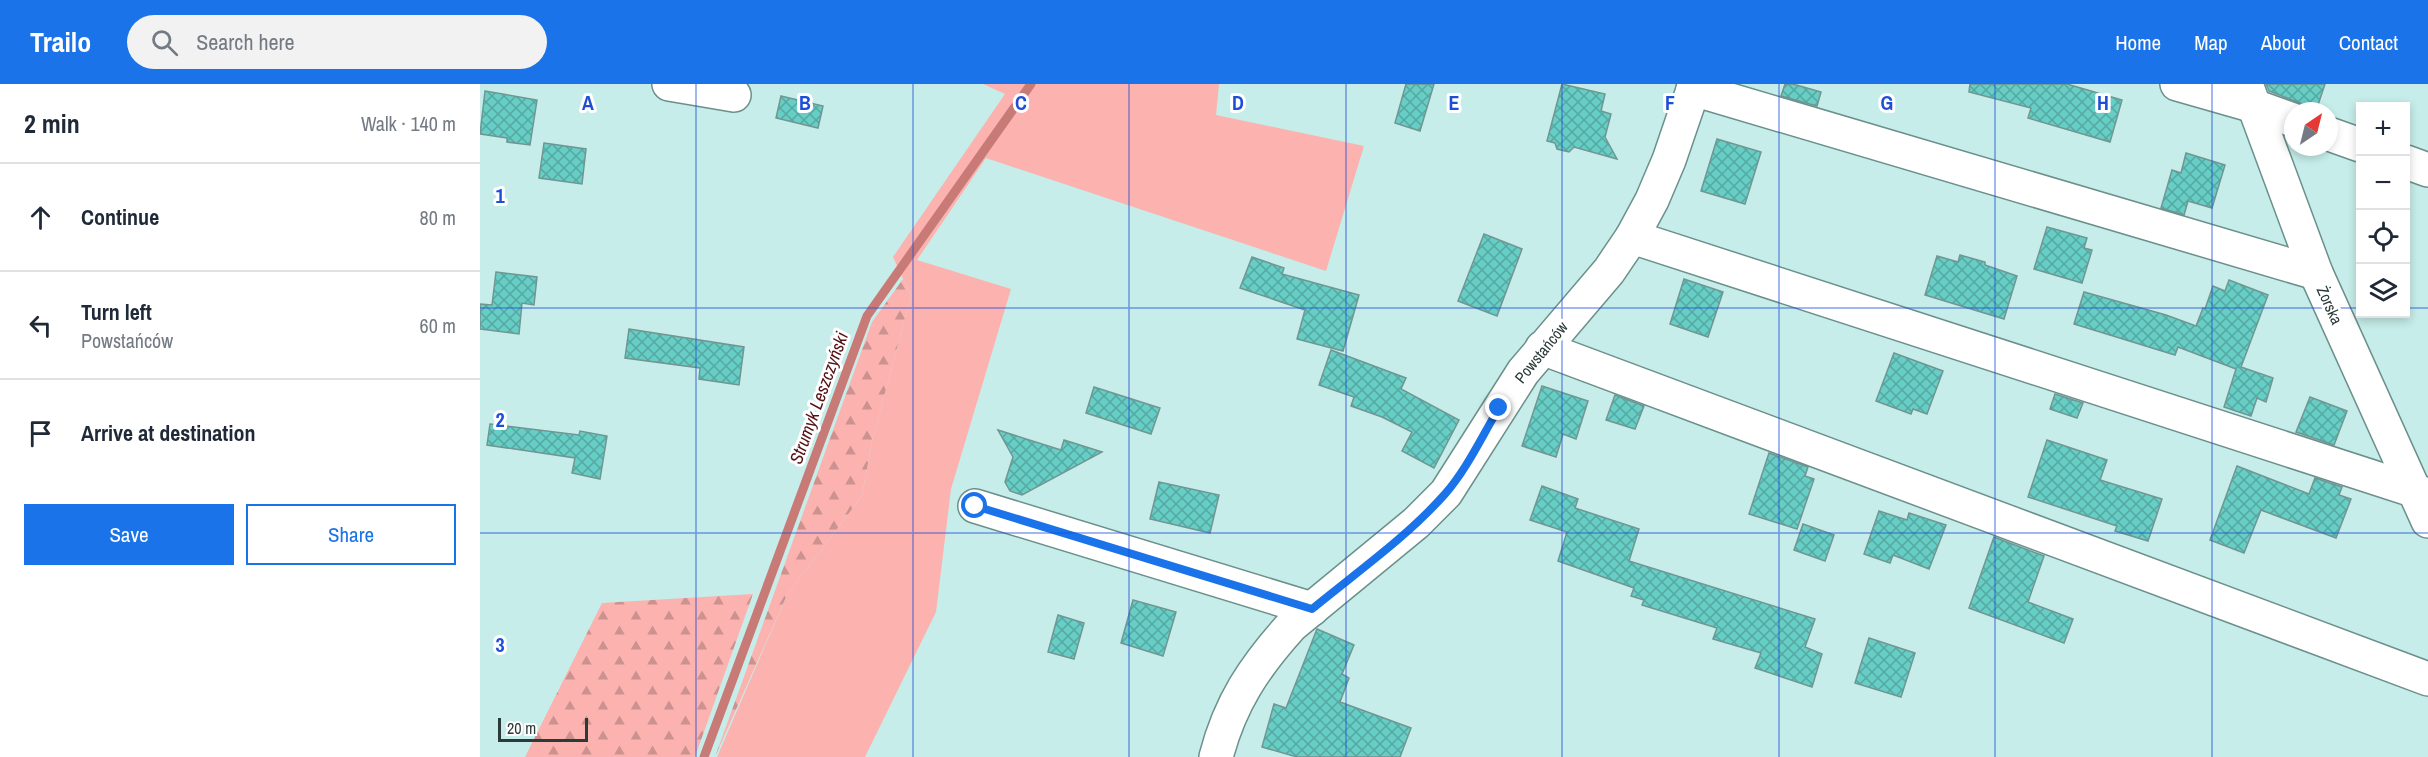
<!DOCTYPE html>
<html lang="en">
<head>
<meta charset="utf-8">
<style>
  :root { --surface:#fff; --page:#f2f2f3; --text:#1f2937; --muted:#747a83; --line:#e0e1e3; --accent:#1a73e8 }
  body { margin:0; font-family:"Archivo Narrow",sans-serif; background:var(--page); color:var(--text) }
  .controls { position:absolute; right:18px; top:18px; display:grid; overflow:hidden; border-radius:0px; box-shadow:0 3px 9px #0003 }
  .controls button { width:54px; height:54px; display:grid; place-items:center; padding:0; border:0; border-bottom:2px solid var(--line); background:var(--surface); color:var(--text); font:30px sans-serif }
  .compass { position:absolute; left:1804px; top:18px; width:54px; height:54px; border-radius:50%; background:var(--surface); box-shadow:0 3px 9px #0003; rotate:35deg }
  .scale { position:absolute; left:18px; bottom:15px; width:90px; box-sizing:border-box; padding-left:6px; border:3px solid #2b3b39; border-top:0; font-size:16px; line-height:21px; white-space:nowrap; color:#2b3b39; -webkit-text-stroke:4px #fff; paint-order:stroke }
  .stop { position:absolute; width:18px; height:18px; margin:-14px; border:4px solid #1a73e8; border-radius:50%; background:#fff }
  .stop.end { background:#1a73e8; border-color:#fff; box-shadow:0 2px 6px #0008 }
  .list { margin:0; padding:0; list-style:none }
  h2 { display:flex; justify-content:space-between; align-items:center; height:78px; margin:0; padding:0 24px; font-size:26px }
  h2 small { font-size:20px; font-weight:400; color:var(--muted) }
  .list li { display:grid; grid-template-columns:39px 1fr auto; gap:18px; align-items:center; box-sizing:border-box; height:108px; padding:0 24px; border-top:2px solid var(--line) }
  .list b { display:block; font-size:22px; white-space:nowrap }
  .list p { margin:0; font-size:20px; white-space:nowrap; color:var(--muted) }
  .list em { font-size:20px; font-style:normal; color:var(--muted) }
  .actions { display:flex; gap:12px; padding:18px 24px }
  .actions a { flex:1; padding:14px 0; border:2px solid var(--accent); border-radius:0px; text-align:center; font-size:21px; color:var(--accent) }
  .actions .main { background:var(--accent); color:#fff }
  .icon { flex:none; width:33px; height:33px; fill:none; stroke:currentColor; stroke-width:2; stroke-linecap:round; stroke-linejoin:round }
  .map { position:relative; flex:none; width:1948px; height:673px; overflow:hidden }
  header { display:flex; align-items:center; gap:36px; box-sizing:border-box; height:84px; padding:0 30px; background:var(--accent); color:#fff }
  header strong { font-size:28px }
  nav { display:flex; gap:33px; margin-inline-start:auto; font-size:21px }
  .search { width:420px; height:54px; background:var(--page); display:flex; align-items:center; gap:15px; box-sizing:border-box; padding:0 21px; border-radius:33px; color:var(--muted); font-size:22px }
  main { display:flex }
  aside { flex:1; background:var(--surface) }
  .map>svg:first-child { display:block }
  .grass { fill:#fcb2ae }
  .forest { fill:url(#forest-firs) }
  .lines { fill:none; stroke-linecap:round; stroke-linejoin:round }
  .stream { stroke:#c77a76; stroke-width:9 }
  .building { fill:url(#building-cross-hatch); stroke:#719692; stroke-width:1.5 }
  .minor-casing { stroke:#6b908c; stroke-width:36 }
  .minor { stroke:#fff; stroke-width:33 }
  .route { stroke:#1a73e8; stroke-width:8 }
  .grid { fill:none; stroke:#1d4ed8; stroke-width:1.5; stroke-opacity:0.55 }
  .labels { text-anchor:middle; stroke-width:6; stroke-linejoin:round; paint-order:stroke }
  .street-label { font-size:16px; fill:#2b3b39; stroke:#fff }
  .water-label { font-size:18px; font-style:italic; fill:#550f13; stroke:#fff }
  .grid-label { font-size:20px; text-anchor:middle; font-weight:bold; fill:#1d4ed8; stroke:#fff; stroke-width:6; stroke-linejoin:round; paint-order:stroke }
</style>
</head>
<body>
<header>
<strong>Trailo</strong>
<div class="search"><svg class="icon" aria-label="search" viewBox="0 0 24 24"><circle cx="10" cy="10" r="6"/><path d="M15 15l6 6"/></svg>Search here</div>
<nav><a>Home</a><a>Map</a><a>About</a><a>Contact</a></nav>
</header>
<main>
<aside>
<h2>2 min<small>Walk · 140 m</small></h2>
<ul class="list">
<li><svg class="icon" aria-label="ahead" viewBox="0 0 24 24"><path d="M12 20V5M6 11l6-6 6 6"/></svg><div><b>Continue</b></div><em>80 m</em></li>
<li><svg class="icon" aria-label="left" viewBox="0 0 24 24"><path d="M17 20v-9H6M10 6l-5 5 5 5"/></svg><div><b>Turn left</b><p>Powstańców</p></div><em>60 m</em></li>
<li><svg class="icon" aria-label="arrive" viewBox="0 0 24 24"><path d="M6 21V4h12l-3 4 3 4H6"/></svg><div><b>Arrive at destination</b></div></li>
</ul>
<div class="actions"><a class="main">Save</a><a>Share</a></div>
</aside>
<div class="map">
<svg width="1948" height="673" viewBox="0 0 1948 673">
  <defs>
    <pattern id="forest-firs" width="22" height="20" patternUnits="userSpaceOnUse" patternTransform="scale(1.5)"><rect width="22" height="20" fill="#fcb2ae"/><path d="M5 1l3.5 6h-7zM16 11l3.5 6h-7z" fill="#cc928f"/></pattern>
    <pattern id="building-cross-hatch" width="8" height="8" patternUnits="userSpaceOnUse" patternTransform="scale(1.5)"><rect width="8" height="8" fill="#67cec6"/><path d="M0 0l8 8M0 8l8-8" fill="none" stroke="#55a8a2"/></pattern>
  </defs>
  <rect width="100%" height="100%" fill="#c6ede9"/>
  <polygon class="grass" points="503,0 739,0 736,31 884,62 846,187 506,74 437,176 531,205 471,405 456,528 385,673 237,673 307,511 382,412 392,357 431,212 413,173 525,10"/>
  <g class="forest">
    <polygon points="423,195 431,212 392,357 382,412 307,511 235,673 392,238"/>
    <polygon points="273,510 215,673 45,673 122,519"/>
  </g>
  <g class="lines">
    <polyline class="stream" points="224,673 387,232 551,0"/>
  </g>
  <g class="building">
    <polygon points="926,0 954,0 940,47 915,39"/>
    <polygon points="1082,0 1125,10 1121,27 1131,30 1125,53 1137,75 1094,63 1089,68 1077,65 1075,59 1067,57"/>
    <polygon points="1305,0 1313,0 1341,8 1337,22 1301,12"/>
    <polygon points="1490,0 1587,0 1642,16 1630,58 1548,34 1551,24 1489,8"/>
    <polygon points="1786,0 1845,0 1836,27 1829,27 1820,19 1789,7"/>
    <polygon points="5,7 57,16 50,61 27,58 27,54 0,50"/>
    <polygon points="301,12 343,22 338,44 296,34"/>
    <polygon points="1237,55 1281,68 1265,120 1221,107"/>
    <polygon points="64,59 106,65 102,100 59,94"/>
    <polygon points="1706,69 1745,81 1732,124 1708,117 1704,131 1681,124 1692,86 1701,89"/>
    <polygon points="1567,143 1607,154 1604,164 1612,166 1602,199 1554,185"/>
    <polygon points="1004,150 1042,165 1017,232 978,217"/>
    <polygon points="1480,171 1505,178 1505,181 1537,192 1524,235 1445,211 1457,172 1478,178"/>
    <polygon points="772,173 804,184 802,190 879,211 863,267 817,255 825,226 760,204"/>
    <polygon points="16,188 57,193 54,221 42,219 39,250 0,245 0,220 12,221"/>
    <polygon points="1204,195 1243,208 1228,253 1190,240"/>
    <polygon points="1749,196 1788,211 1761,283 1793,294 1786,318 1777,314 1771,332 1744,323 1756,285 1698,263 1695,271 1594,240 1604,208 1686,231 1716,242 1723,224 1725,225 1733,202 1745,207"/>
    <polygon points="149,245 264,263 259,301 219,295 220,284 145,274"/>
    <polygon points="851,266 926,294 921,305 979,336 954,384 922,367 932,348 902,333 871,322 874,313 839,301"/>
    <polygon points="1414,269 1463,287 1447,330 1433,325 1431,330 1396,317"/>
    <polygon points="1062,302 1108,317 1096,355 1083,350 1076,373 1042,362"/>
    <polygon points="614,303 680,324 671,350 606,329"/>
    <polygon points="1575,310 1603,319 1597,334 1570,325"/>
    <polygon points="1135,311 1164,322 1155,345 1126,336"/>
    <polygon points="1830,313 1867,327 1854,361 1816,348"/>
    <polygon points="10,340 99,351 100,347 127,352 120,395 92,389 95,374 7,361"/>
    <polygon points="518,346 581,366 584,356 622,368 542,411 530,407 525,398 533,373"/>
    <polygon points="1567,356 1627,376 1620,396 1682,415 1668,457 1635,447 1637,442 1548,413"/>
    <polygon points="1289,369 1328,383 1325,392 1334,395 1317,445 1269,430"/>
    <polygon points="1757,382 1829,410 1835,394 1862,403 1859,411 1871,415 1856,454 1781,426 1764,469 1730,456"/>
    <polygon points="679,398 739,411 730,449 670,435"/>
    <polygon points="1062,402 1098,415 1095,424 1159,445 1149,477 1335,535 1325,563 1342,570 1332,603 1275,584 1281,569 1233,555 1237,544 1162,521 1164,516 1151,512 1154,504 1078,477 1087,448 1050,436"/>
    <polygon points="1399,427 1427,436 1429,429 1466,441 1449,485 1413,471 1410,479 1384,470"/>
    <polygon points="1323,440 1354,451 1345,477 1314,466"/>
    <polygon points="1514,453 1564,472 1548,518 1593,535 1584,559 1489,524"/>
    <polygon points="653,516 696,528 683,572 641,559"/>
    <polygon points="578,531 604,539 594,575 568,568"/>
    <polygon points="837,545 874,561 862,590 869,594 860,618 931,644 920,673 817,673 782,663 794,620 806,624"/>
    <polygon points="1389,554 1435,569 1421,613 1375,599"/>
  </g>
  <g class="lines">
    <g class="minor-casing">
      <g id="minor">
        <polyline points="189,0 254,11"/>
        <polyline points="1697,0 1774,22 1813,36"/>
        <polyline points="1766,0 1836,189 1948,437"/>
        <polyline points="1213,5 1836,189"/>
        <polyline points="1849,50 1880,61"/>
        <polyline points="1926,78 1948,86"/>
        <polyline points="1152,153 1948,411"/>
        <polyline points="1062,264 1948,595"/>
        <polyline points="495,422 832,525"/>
        <path d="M736,673C750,619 774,583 812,541L936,439L966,409L1043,288L1129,187L1152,153L1172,116L1189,76L1215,0"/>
      </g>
    </g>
    <use href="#minor" class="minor"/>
  </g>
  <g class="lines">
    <path class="route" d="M495,422L832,525C877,488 927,453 965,410C987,385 1002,352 1019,324"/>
  </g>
  <path class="grid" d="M216,0V673M433,0V673M649,0V673M866,0V673M1082,0V673M1299,0V673M1515,0V673M1732,0V673M0,224H1880M1926,224H1948M0,449H1948"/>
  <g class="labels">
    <g class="street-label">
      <text transform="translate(1850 221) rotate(66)" y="6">Żorska</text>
      <text transform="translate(1061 268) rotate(-51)" y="6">Powstańców</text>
    </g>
    <g class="water-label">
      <text transform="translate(339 314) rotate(-70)" y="6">Strumyk Leszczyński</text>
    </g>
  </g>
  <g class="grid-label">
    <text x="108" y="26">A</text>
    <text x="325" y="26">B</text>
    <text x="541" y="26">C</text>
    <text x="758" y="26">D</text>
    <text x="974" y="26">E</text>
    <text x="1190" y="26">F</text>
    <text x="1407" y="26">G</text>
    <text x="1623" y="26">H</text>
    <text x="20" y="119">1</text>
    <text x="20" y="343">2</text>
    <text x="20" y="568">3</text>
  </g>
</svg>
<div class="controls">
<button>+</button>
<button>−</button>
<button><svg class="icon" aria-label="locate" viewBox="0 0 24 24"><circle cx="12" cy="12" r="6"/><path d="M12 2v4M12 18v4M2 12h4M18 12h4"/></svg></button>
<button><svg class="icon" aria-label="layers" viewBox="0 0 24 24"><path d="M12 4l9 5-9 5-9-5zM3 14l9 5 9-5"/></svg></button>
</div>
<svg class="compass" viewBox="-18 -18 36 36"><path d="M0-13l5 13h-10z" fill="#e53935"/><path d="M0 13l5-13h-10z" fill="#747a83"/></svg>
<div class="scale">20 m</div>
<div class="stop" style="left:495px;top:422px"></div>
<div class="stop end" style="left:1019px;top:324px"></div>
</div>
</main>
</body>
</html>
